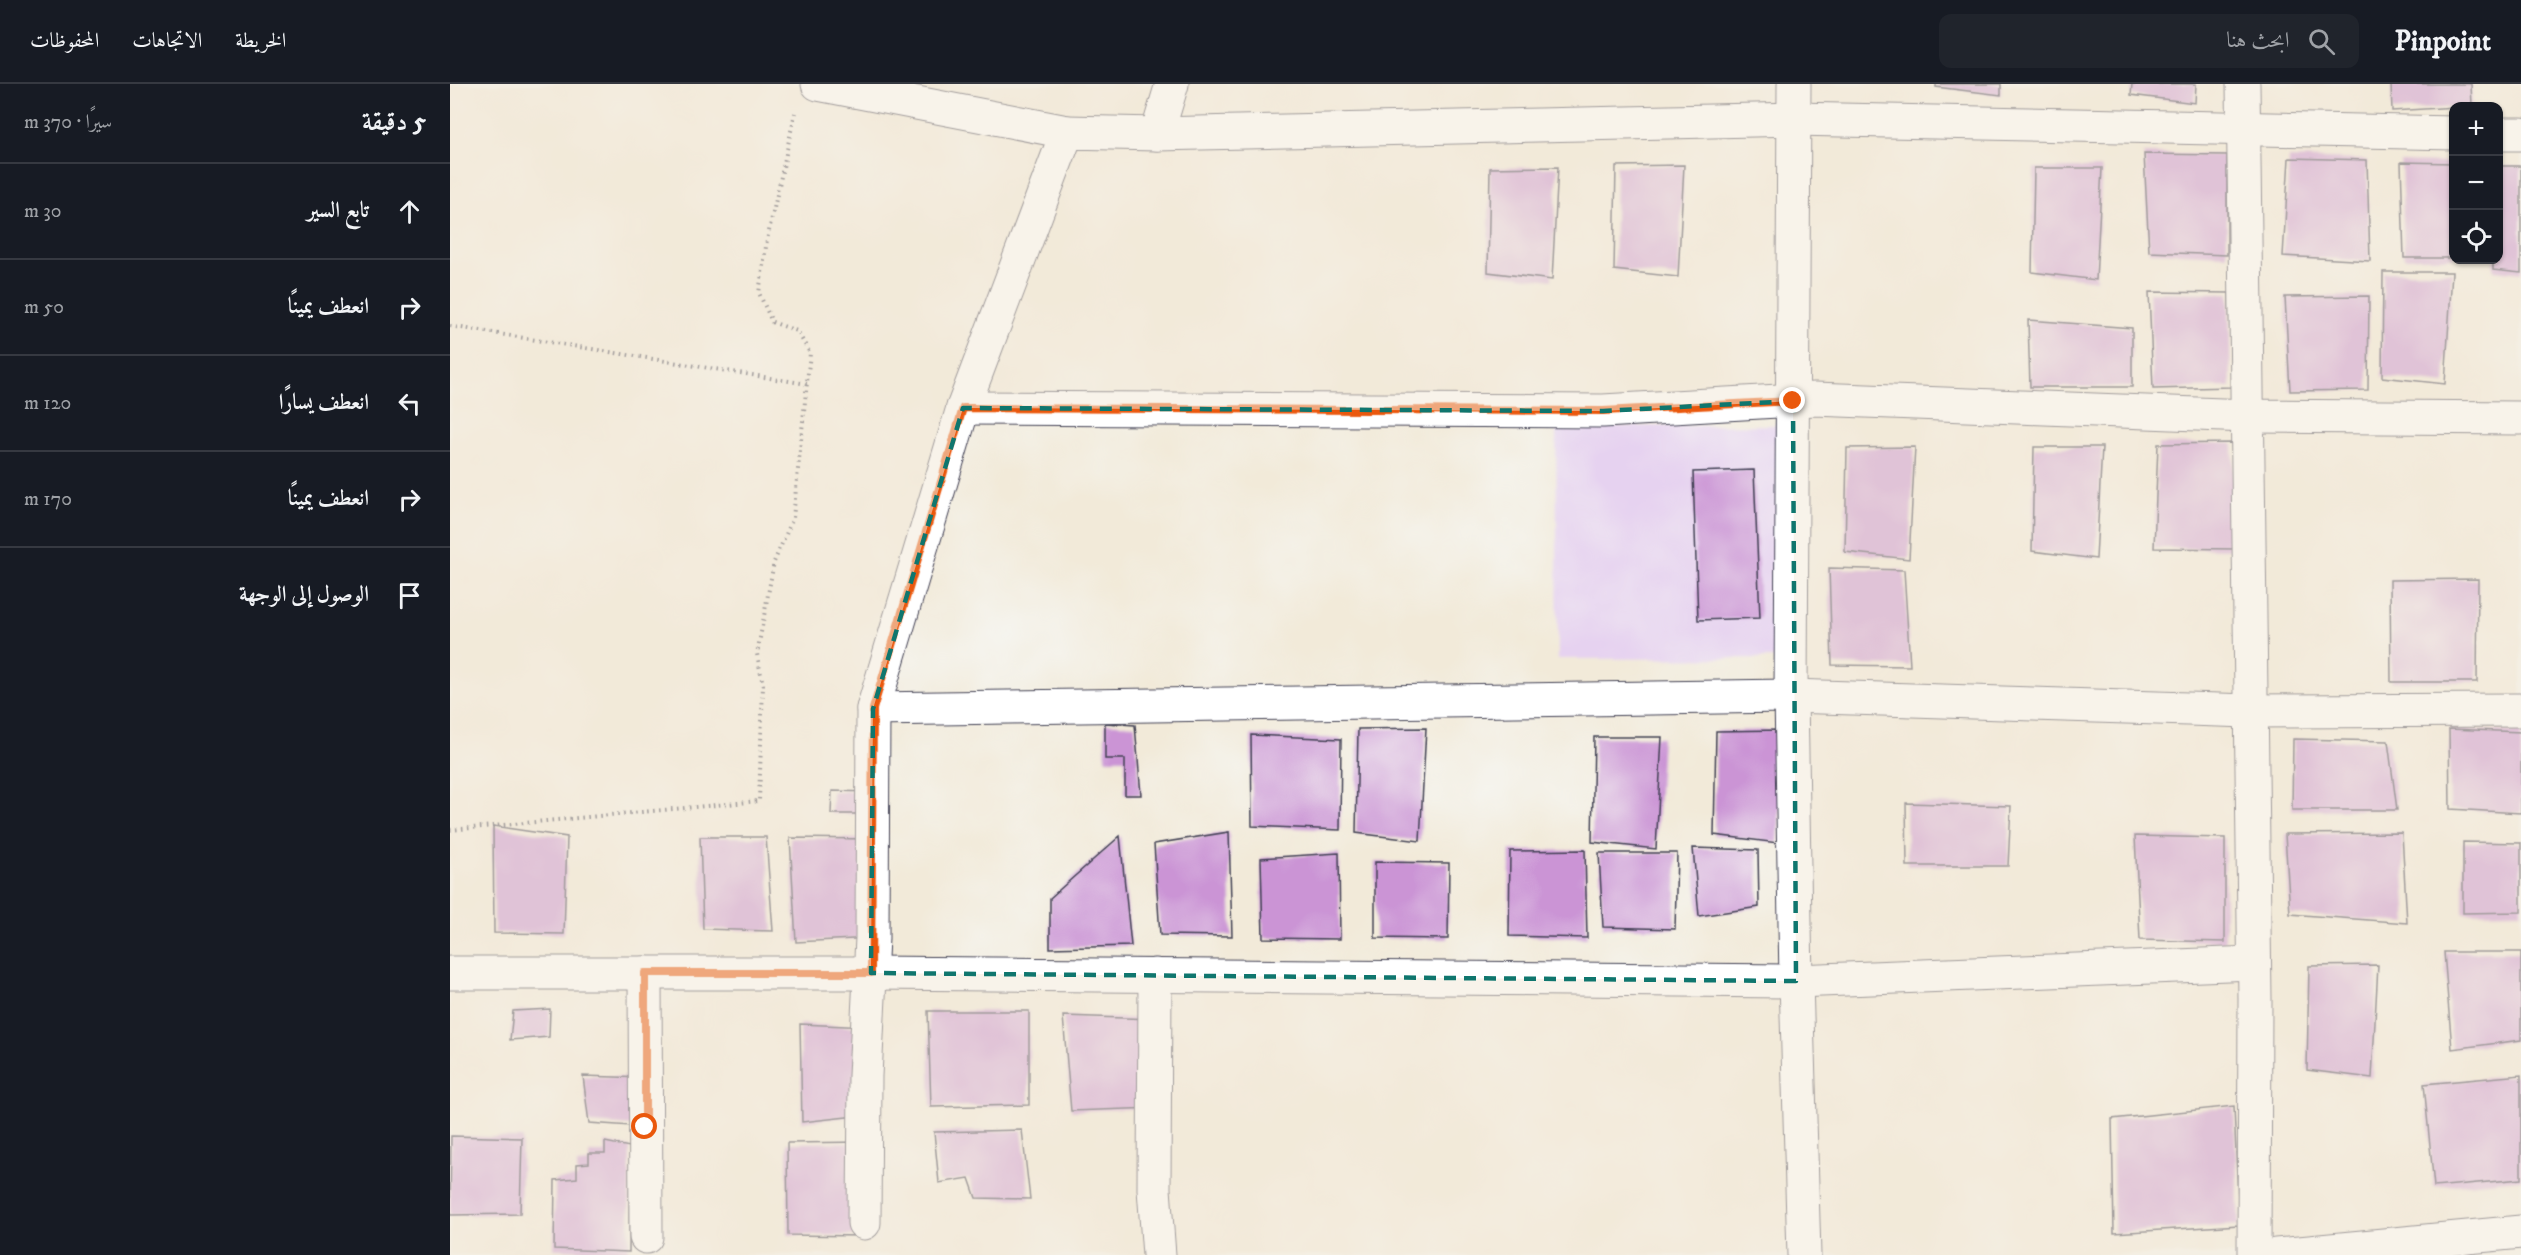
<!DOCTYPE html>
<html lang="ar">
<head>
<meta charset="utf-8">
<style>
  :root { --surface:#171b24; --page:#20242c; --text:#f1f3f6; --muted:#9ea1a6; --line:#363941 }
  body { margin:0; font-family:"IM FELL DW Pica",Amiri,serif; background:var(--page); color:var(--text); direction:rtl }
  .controls { position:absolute; right:18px; top:18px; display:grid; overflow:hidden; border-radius:12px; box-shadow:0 2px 4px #0004 }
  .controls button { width:54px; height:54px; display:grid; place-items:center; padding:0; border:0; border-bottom:2px solid var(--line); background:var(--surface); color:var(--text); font:30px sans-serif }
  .stop { position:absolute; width:18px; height:18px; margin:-14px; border:4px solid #ea580c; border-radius:50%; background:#fff }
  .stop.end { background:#ea580c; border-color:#fff; box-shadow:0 2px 6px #0008 }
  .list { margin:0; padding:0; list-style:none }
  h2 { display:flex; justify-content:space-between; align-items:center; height:78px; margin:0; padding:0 24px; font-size:26px }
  h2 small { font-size:20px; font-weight:400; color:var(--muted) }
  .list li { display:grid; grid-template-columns:39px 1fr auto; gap:18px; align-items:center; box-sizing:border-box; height:96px; padding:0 24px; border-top:2px solid var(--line) }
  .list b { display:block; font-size:22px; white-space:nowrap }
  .list em { font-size:20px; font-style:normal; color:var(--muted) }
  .icon { flex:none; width:33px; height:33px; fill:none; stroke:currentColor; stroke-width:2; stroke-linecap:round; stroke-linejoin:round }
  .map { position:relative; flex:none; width:2071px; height:1171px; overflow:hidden; direction:ltr }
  header { display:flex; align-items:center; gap:36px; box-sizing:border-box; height:84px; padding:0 30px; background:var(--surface); border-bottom:2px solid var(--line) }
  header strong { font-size:28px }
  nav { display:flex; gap:33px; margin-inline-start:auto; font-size:21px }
  .search { width:420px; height:54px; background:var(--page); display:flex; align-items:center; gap:15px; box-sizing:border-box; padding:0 21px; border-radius:12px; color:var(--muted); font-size:22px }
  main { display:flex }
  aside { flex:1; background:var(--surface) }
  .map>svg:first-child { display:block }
  .built { fill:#e6d2f0 }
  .building { fill:#cb94d5 }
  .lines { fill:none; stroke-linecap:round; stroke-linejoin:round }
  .minor-casing { stroke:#414053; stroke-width:35 }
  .path { stroke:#414053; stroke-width:4; stroke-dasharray:1.5 4.5; stroke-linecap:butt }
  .minor { stroke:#fff; stroke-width:33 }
  .route { stroke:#ea580c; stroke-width:8 }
  .marked { fill:none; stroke:#0f766e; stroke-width:4.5; stroke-dasharray:12 8; stroke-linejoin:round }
</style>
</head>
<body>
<header>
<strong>Pinpoint</strong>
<div class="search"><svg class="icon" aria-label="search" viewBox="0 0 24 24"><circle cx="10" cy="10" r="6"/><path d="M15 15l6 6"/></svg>ابحث هنا</div>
<nav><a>الخريطة</a><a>الاتجاهات</a><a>المحفوظات</a></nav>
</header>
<main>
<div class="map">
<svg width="2071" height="1171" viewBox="0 0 2071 1171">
  <rect width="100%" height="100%" fill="#f6f6f2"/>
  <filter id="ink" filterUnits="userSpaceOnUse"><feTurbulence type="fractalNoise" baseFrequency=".0167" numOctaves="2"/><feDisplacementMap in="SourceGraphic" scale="12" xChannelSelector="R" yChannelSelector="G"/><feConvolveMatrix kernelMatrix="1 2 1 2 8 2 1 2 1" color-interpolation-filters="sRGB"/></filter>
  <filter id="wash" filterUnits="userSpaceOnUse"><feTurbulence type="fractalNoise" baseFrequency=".008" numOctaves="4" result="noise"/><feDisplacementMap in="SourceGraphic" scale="24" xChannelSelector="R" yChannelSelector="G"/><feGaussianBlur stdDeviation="1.35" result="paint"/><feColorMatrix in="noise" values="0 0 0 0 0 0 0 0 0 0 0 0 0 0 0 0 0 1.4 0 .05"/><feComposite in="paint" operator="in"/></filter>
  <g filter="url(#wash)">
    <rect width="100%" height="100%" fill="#f2ead9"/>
    <polygon class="built" points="1334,341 1335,574 1108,575 1106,343"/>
    <g id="blocks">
      <g class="building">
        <polygon points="1486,0 1551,0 1551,11 1486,3"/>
        <polygon points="1682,0 1746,0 1745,19 1681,11"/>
        <polygon points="1941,0 2021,0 2022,22 1942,27"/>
        <polygon points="1694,70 1777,71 1777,171 1699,168"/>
        <polygon points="1839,74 1917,76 1920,177 1833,172"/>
        <polygon points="1951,78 2004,79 2004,174 1954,174"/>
        <polygon points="1234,81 1228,193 1164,186 1166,82"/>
        <polygon points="2048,82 2071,82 2071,189 2043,186 2043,176 2048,176"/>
        <polygon points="1108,83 1102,196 1038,188 1040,84"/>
        <polygon points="1584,84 1652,84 1646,196 1582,188"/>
        <polygon points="1933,188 2002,188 1995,300 1932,293"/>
        <polygon points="1699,208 1779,209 1781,303 1703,305"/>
        <polygon points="1919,212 1918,306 1840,307 1835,213"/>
        <polygon points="1578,236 1682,244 1682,303 1580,303"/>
        <polygon points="1783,359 1786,465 1704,464 1708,360"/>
        <polygon points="1465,363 1459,475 1395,468 1397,364"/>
        <polygon points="1584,363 1652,363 1646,475 1582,467"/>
        <polygon points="1304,386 1310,534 1248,536 1243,388"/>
        <polygon points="1379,484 1454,486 1460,582 1382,581"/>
        <polygon points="2028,495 2027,598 1941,598 1940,496"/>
        <polygon points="655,639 685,641 691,711 675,711 675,675 655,675"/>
        <polygon points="976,644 970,757 906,749 908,645"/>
        <polygon points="1999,645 2071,648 2071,729 2000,725"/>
        <polygon points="1334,646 1328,759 1264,751 1266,647"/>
        <polygon points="801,651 891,655 890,746 802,742"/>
        <polygon points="1144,653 1212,653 1206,765 1142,758"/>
        <polygon points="1843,655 1938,657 1947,726 1842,726"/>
        <polygon points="382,707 423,708 422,730 381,730"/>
        <polygon points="1456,719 1561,722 1558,782 1457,782"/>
        <polygon points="43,742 117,753 114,850 44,849"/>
        <polygon points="779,748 782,852 710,851 704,760"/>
        <polygon points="1952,749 1957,839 1840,830 1835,750"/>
        <polygon points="670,752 681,862 600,864 600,814"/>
        <polygon points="1685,752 1775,754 1775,858 1690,856"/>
        <polygon points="250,753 316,753 323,847 253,845"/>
        <polygon points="340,754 422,755 422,854 346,858"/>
        <polygon points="2013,758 2071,759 2071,828 2013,829"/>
        <polygon points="1243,764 1308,766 1309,823 1249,832"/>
        <polygon points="1135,766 1137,854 1059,852 1060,767"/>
        <polygon points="889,769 890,855 813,854 811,774"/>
        <polygon points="1149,769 1227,769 1225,845 1153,843"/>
        <polygon points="925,778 999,779 998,855 925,854"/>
        <polygon points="1994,868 2071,868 2071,956 2002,965"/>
        <polygon points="1928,881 1922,994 1857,986 1859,882"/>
        <polygon points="100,925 99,953 60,956 63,927"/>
        <polygon points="478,927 579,927 579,1021 481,1023"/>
        <polygon points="613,932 704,935 705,1024 621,1027"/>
        <polygon points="350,940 418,943 415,1031 352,1038"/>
        <polygon points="2071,991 2071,1095 1984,1103 1974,1000"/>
        <polygon points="133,992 195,994 195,1043 139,1039"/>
        <polygon points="1784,1022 1789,1141 1664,1149 1662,1035"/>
        <polygon points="572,1046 580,1115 526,1114 519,1094 489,1099 484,1048"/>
        <polygon points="1,1052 72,1054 70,1130 0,1131"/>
        <polygon points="155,1058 180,1063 179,1168 104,1165 105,1096 127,1094 127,1080 139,1079 139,1069 155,1069"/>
        <polygon points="415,1058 413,1152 338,1151 337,1059"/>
      </g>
    </g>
  </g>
  <g filter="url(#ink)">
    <use href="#blocks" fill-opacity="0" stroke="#414053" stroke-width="1.5"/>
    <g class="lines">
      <g class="minor-casing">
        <g id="minor">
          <polyline points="368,0 617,48"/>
          <polyline points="1344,0 1341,612 1346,897 1354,1171"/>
          <polyline points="1793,0 1805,915 1804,1171"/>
          <polyline points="707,50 722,0"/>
          <polyline points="2048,50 2071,50"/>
          <polyline points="513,324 1153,327 1365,315 1798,332 2071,334"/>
          <polyline points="423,625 1341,612 1800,627 2071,626"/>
          <polyline points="0,889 421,889 1346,897 1803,879"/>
          <polyline points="195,889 196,1153"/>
          <polyline points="705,891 704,1105 709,1171"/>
          <polyline points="414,1139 415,992 422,854 423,625 513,324 617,48 707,50 1344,35 2004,49"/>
          <polyline points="1826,1171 2071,1148"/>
        </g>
      </g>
      <g class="path">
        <polyline points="0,242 357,300"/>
        <polyline points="0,746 309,717 313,601 307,570 324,478 343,434 360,269 347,247 322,238 309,209 317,156 345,29"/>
      </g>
      <use href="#minor" class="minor"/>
    </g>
  </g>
  <g class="lines" filter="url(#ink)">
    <polyline class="route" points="195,1043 195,889 421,889 423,625 513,324 1153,327 1343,317"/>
  </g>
  <path d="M0 0H2071V1171H0ZM1343,317L1346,897L421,889L423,625L513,324L1153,327Z" fill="#f2ead9" fill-opacity=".55" fill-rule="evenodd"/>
  <path class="marked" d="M1343,317L1346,897L421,889L423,625L513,324L1153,327Z"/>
</svg>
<div class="controls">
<button>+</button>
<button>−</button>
<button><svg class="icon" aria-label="locate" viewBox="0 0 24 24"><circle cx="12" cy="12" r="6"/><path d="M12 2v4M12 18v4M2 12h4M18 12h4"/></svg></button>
</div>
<div class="stop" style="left:195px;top:1043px"></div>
<div class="stop end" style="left:1343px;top:317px"></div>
</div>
<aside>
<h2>5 دقيقة<small>سيرًا · 370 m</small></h2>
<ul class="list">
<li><svg class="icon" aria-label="ahead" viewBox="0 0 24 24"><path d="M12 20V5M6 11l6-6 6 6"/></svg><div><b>تابع السير</b></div><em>30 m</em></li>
<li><svg class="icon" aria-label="right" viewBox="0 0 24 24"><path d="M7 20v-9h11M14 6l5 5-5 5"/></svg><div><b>انعطف يمينًا</b></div><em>50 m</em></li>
<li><svg class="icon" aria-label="left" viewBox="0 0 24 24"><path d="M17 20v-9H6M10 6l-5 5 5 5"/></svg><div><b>انعطف يسارًا</b></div><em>120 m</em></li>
<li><svg class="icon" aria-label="right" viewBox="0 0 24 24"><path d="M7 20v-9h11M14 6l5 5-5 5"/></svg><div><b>انعطف يمينًا</b></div><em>170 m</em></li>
<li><svg class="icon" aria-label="arrive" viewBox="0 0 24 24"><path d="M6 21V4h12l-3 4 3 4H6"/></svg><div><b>الوصول إلى الوجهة</b></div></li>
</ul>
</aside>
</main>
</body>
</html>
